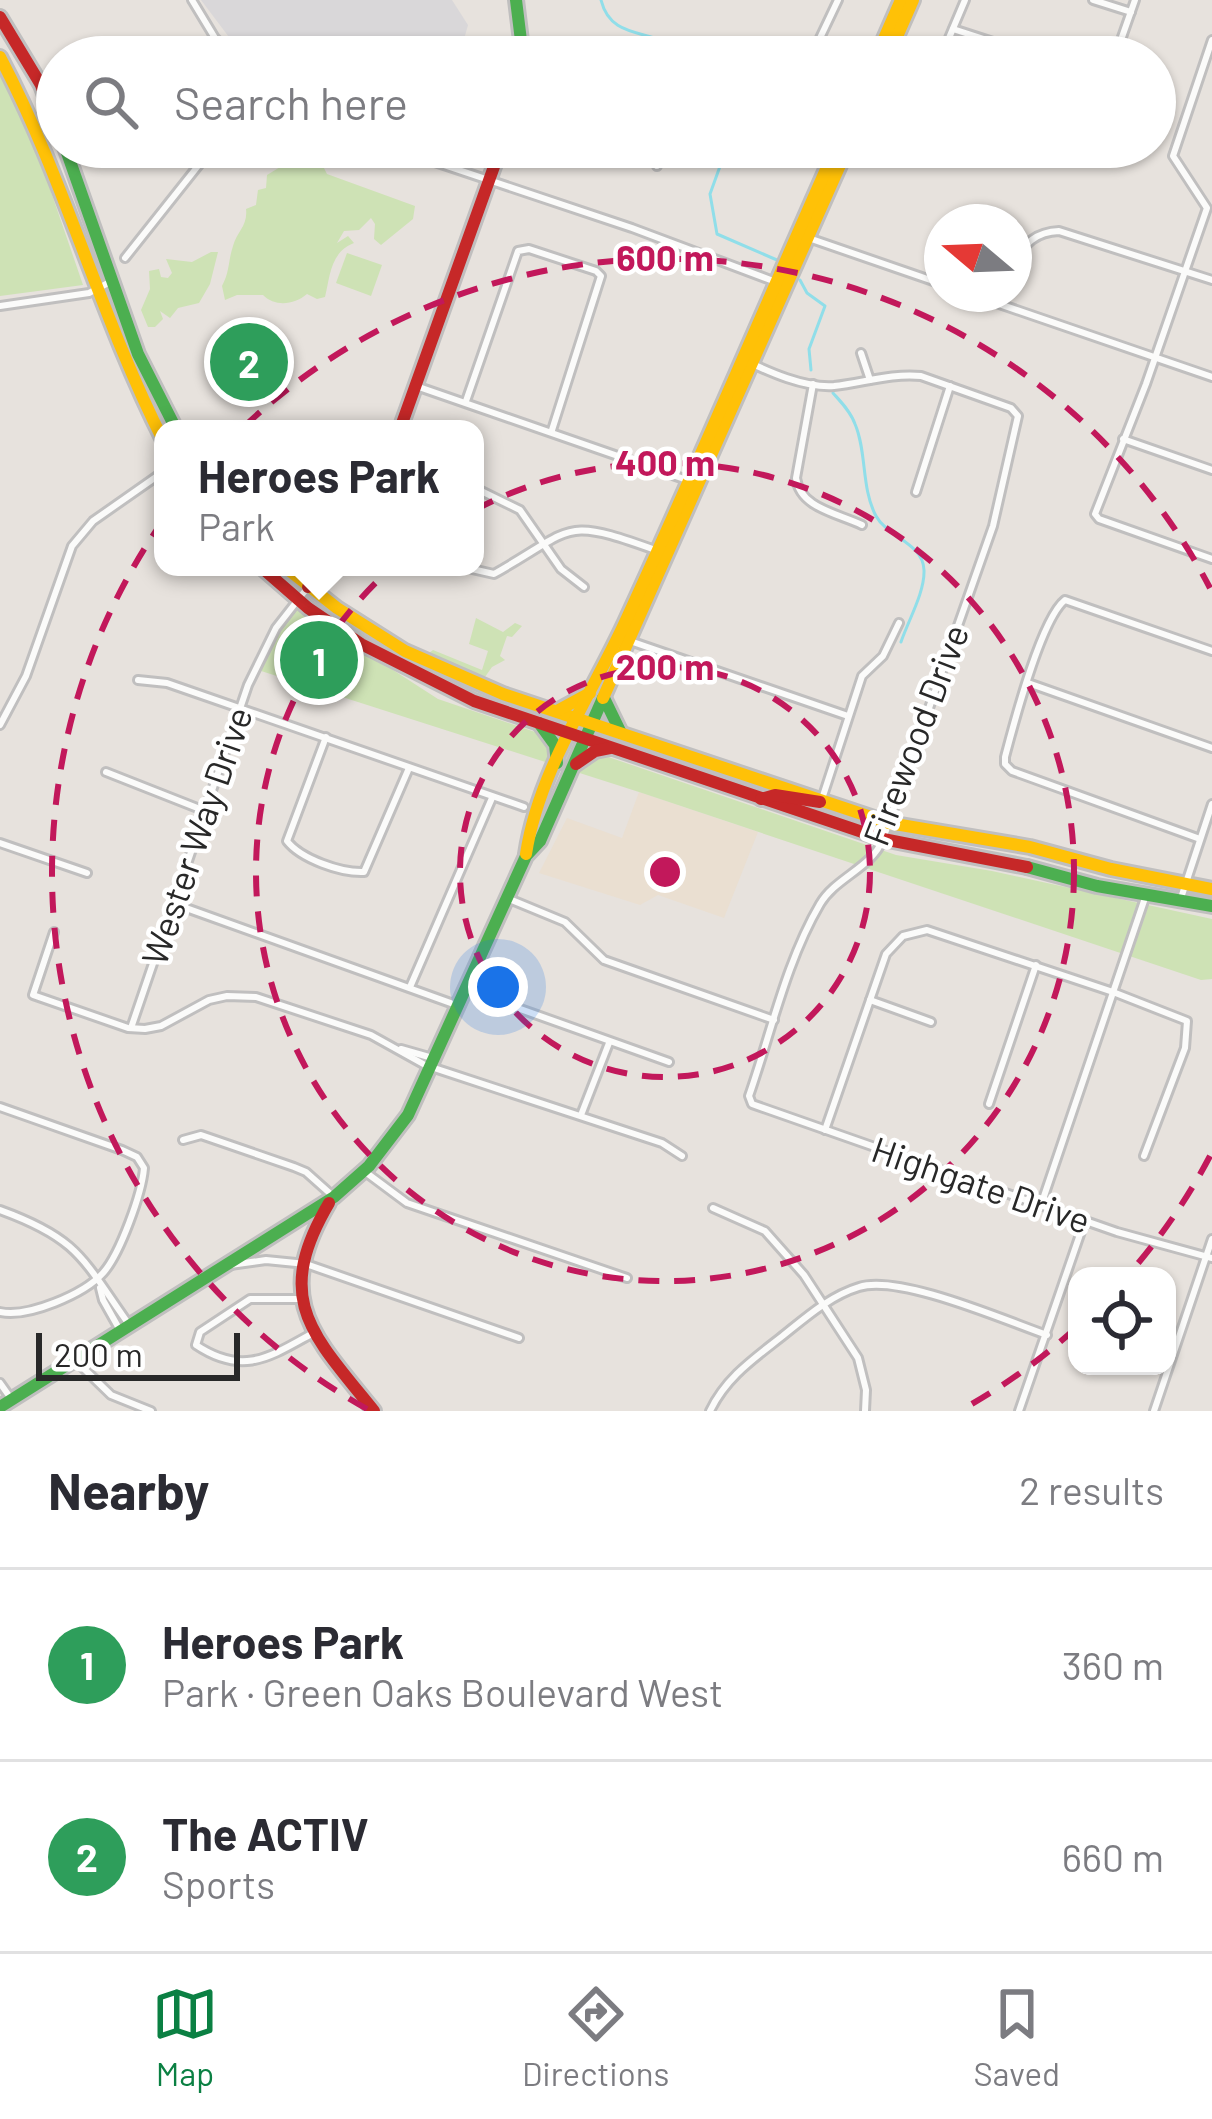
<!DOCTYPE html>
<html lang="en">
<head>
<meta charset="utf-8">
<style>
  :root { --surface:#fff; --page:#f2f2f3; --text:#2b2b33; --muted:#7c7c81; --line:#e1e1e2; --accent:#0b8043 }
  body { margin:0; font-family:Barlow,sans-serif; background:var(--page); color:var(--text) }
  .controls { position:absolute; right:36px; bottom:36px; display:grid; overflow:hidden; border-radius:24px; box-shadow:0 3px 9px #0004 }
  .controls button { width:108px; height:108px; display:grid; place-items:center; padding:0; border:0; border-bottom:3px solid var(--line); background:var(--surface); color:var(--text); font:60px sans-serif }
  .compass { position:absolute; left:924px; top:204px; width:108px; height:108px; border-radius:50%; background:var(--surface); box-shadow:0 3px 9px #0004; rotate:289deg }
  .scale { position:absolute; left:36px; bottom:30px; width:204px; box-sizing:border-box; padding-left:12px; border:6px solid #282828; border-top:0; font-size:33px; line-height:42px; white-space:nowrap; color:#282828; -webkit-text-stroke:9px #fff; paint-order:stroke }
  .you { position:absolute; left:498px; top:987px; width:42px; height:42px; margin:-30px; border:9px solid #fff; border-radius:50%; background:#1a73e8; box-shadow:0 0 0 18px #1a73e833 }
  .badge { display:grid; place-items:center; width:78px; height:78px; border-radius:50%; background:var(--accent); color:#fff; font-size:39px; font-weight:700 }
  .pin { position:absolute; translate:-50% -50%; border:6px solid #fff; box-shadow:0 3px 12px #0006 }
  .popup { position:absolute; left:154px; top:420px; width:330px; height:156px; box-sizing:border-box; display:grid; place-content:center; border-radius:24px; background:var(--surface); filter:drop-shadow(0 3px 9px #0005); font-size:39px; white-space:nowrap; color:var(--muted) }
  .popup b { font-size:45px; color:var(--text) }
  .popup::after { content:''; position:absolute; left:50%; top:100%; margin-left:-24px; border:24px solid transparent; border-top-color:var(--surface) }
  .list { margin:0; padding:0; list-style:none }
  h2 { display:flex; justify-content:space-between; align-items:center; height:156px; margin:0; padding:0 48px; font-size:51px }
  h2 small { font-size:39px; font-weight:400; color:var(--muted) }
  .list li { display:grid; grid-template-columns:78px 1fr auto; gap:36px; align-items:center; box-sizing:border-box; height:192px; padding:0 48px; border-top:3px solid var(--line) }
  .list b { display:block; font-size:45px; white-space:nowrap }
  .list p { margin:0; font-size:39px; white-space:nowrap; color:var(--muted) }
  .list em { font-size:39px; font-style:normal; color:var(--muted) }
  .icon { flex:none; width:66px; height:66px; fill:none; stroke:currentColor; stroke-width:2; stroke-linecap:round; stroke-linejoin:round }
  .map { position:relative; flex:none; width:1212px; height:1411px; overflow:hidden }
  .search { position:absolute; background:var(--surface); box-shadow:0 3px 9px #0004; left:36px; right:36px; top:36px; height:132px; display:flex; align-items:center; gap:30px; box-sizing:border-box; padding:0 42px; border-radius:66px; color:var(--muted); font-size:45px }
  .sheet { height:540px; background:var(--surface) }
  nav { display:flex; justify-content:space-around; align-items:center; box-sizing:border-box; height:168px; border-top:3px solid var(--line); background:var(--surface); font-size:33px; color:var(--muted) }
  nav a { display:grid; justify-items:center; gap:6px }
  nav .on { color:var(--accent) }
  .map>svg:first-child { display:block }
  .industrial { fill:#d9d7d9 }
  .education { fill:#eadfd1 }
  .green { fill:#cee2b5 }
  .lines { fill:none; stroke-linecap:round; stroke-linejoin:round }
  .stream { stroke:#90dee9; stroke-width:3 }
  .street-casing { stroke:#c0bfbf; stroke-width:12 }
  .fast-casing { stroke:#c0bfbf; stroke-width:18 }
  .slow-casing { stroke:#c0bfbf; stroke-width:18 }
  .jam-casing { stroke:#c0bfbf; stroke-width:18 }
  .street { stroke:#fbfbfa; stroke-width:6 }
  .fast { stroke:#4caf50; stroke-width:12 }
  .slow { stroke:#ffc107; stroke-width:12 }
  .jam { stroke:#c62828; stroke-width:12 }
  .ring { fill:none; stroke:#c2185b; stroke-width:6; stroke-dasharray:21 15 }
  .labels { text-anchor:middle; stroke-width:9; stroke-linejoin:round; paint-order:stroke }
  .street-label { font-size:36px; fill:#282828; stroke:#fff }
  .centre { fill:#c2185b; stroke:#fff; stroke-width:6 }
  .ring-label { font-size:36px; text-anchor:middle; font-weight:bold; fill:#c2185b; stroke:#fff; stroke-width:9; stroke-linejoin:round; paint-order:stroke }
</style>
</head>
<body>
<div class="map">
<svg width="1212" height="1411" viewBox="0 0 1212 1411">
  <rect width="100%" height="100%" fill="#e7e2dd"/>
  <polygon class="industrial" points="201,0 452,0 468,25 459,57 244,57"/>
  <polygon class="education" points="639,792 758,832 724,918 658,895 640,905 539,873 567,818 622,838"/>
  <g class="green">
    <polygon points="0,71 39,157 83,285 0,296"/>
    <path d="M309,158L321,162L327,174L415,206L413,219L381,245L374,239L375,224L371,218L359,230L344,231L337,243L348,236L354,243C330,252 330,277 325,297L317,299L307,294C294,305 275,307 263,295H237L225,300L222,286C230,271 228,261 233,246C237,231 248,226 246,209L256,205L258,190L266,188L267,175L290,161Z"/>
    <polygon points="211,252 218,252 210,284 199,303 178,308 170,318 160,311 163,319 155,327 148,327 141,310 150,289 149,271 159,269 161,277 168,278 172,273 166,259 192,262"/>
    <polygon points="347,253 382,265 371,296 336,283"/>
    <polygon points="297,608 438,699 896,855 992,871 1212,919 1212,979 1201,980 639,792 258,670 279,629"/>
    <polygon points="476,618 503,632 515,623 522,626 512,637 507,636 500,656 505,660 492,667 485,677 429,653 433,650 482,670 488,651 469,644"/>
  </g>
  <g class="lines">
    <g class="stream">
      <path d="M601,0C612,45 659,25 688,57"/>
      <polyline points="727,147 710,194 717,234 777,260"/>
      <polyline points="800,280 807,293 825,306 809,349 811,370"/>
      <path d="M833,393C841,402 851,412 855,424C867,452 861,488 876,516C888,538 923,543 924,570C925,592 908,621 901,642"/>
    </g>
    <g class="street-casing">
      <g id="street">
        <polyline points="192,0 215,38 234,57"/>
        <polyline points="1093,0 1131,12"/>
        <polyline points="953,29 1039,57"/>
        <polyline points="1212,40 1173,156 1207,208 1146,384 1095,514 1099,519 1212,559"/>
        <polyline points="522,49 548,49 569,57"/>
        <polyline points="811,57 838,0"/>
        <polyline points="941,57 965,0"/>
        <polyline points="1115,57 1135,0"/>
        <polyline points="390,147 632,228 776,282"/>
        <polyline points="656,147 657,166"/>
        <polyline points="797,234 942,284"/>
        <polyline points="125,258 213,147"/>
        <path d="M1014,262C1025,243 1036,232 1059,231L1212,280"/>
        <polyline points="970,294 1212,377"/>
        <polyline points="0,306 89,293 112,281"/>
        <polyline points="861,353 870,380"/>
        <path d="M742,359C769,372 804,388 834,386C863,383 891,373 921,376L1011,408L1018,416L993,526L883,839C872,868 836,877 820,904C786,962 771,1033 749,1096L752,1104L1117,1232L1212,1258"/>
        <path d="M813,384L796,478C800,508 837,513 862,525"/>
        <polyline points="416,386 687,480 700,480"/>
        <polyline points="466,401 518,251 529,249 596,271 601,276 552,430"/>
        <polyline points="1123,439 1212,470"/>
        <polyline points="475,488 520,510 561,569 584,587"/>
        <polyline points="916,492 950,386"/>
        <path d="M463,567L494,574C577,527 561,516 658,551"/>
        <polyline points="630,641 848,716"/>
        <polyline points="138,680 167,683 524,807"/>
        <polyline points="1028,683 1212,748"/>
        <polyline points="0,725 26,676 72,546 93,521 163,472"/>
        <path d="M326,737L287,841C301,859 341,873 364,872L409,768"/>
        <polyline points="106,772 205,811"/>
        <polyline points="821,802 862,676 883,656 899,623"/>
        <path d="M1200,839L1012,771L1005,764V757C1014,723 1041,619 1065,600L1212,651"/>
        <polyline points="0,843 87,873"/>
        <polyline points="507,898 565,922 604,960 774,1020"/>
        <polyline points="1180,901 1212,804"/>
        <polyline points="175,904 459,1006"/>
        <polyline points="54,932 33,995 128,1028 145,1029 161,1026 209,1000 227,996 256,997 371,1035 425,1065 662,1143 682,1156"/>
        <polyline points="410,987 492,798"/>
        <polyline points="467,990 669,1062"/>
        <polyline points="870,1000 931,1022"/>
        <polyline points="131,1028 248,685 276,628 308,587"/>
        <polyline points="401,1049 429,1057 433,1065"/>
        <polyline points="989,1104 1036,965"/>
        <path d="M0,1107L122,1150L137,1157L144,1168C142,1193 120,1254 103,1273C84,1294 28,1318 0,1312"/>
        <polyline points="581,1115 609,1043"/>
        <polyline points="825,1130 886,954 903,936 927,930 1113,992 1187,1021 1185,1048 1144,1156"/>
        <polyline points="183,1140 201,1135 294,1167 306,1172 334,1197"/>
        <polyline points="364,1171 407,1203 627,1278"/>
        <polyline points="1041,1205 1146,895"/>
        <polyline points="713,1208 765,1231 804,1275 858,1358 866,1390 865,1411"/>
        <path d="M0,1210C80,1239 83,1260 130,1326"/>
        <polyline points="230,1265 266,1260 306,1264 519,1338"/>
        <polyline points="100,1288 103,1300 121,1332"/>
        <path d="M298,1299H250L200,1332L196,1345C244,1377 271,1356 315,1332"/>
        <polyline points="75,1360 111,1395 151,1411"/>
        <polyline points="0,1383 12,1400"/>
        <path d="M710,1411C726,1378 752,1360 780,1338C804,1319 829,1296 859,1287C899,1274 1004,1320 1047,1335"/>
        <polyline points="1019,1411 1085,1220"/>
        <polyline points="1154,1411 1212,1239"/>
      </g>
    </g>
    <g class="fast-casing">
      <g id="fast">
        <polyline points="516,0 523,57"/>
        <polyline points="65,147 138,354 176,429"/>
        <polyline points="604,698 621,733"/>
        <polyline points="539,723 555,745 557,763"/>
        <polyline points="1027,867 1097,886 1212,906"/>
        <polyline points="0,1407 334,1197 369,1166 408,1115 526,856 540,841 603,698"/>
      </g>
    </g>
    <g class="slow-casing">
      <g id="slow">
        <path d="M0,57C65,180 100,316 163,440"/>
        <polyline points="876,57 901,0"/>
        <polyline points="888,57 913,0"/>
        <polyline points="285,567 337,608 405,651 503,694 889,823 1030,847 1111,869 1212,889"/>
        <polyline points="603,698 848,147"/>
        <polyline points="557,711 590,693"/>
        <path d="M526,854C539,769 592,695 627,618C699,462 766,304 836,147"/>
      </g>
    </g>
    <g class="jam-casing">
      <g id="jam">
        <polyline points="0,17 41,85 57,127"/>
        <polyline points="400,429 501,147"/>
        <polyline points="261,567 308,608 361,644 474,701 883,839 1027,867"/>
        <polyline points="308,587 324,567"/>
        <polyline points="576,764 595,751 610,748"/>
        <polyline points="761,799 775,795 820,802"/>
        <path d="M329,1203C272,1300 312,1334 374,1411"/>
      </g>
    </g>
    <use href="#street" class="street"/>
    <use href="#fast" class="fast"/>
    <use href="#slow" class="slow"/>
    <use href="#jam" class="jam"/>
  </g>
  <g class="ring">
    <circle cx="665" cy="872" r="205"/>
    <circle cx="665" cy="872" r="409"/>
    <path d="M1210 1156A614 614 0 0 1 1128 1275M1076 1328A614 614 0 0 1 963 1409M367 1409A614 614 0 1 1 1210 588"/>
  </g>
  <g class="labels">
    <g class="street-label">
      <text transform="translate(916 735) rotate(-69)" y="13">Firewood Drive</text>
      <text transform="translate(197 836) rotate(-71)" y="13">Wester Way Drive</text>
      <text transform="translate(981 1185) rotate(19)" y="13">Highgate Drive</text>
    </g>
  </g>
  <circle cx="665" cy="872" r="18" class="centre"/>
  <g class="ring-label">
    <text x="665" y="271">600 m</text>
    <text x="665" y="476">400 m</text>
    <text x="665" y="680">200 m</text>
  </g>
</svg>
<div class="controls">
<button><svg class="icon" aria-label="locate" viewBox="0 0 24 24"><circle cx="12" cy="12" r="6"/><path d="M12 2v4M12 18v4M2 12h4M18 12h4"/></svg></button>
</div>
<svg class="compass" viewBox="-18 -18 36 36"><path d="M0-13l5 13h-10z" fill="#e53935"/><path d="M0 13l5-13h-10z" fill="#7c7c81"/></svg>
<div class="scale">200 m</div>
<div class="you"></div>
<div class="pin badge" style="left:319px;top:660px;background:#2e9e5b">1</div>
<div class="popup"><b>Heroes Park</b>Park</div>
<div class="pin badge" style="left:249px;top:362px;background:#2e9e5b">2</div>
<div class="search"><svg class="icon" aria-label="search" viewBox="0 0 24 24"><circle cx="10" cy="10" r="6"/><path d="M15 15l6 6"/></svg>Search here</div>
</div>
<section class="sheet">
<h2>Nearby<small>2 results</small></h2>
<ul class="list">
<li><span class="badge" style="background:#2e9e5b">1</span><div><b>Heroes Park</b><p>Park · Green Oaks Boulevard West</p></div><em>360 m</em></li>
<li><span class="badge" style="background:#2e9e5b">2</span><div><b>The ACTIV</b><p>Sports</p></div><em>660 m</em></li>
</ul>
</section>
<nav>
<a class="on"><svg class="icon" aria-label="map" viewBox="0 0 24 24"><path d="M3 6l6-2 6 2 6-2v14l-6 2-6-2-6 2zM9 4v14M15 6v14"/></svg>Map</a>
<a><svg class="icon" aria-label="directions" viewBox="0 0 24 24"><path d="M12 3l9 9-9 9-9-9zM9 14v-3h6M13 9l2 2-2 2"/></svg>Directions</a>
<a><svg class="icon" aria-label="saved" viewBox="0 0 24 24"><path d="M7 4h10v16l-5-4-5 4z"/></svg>Saved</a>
</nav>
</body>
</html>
